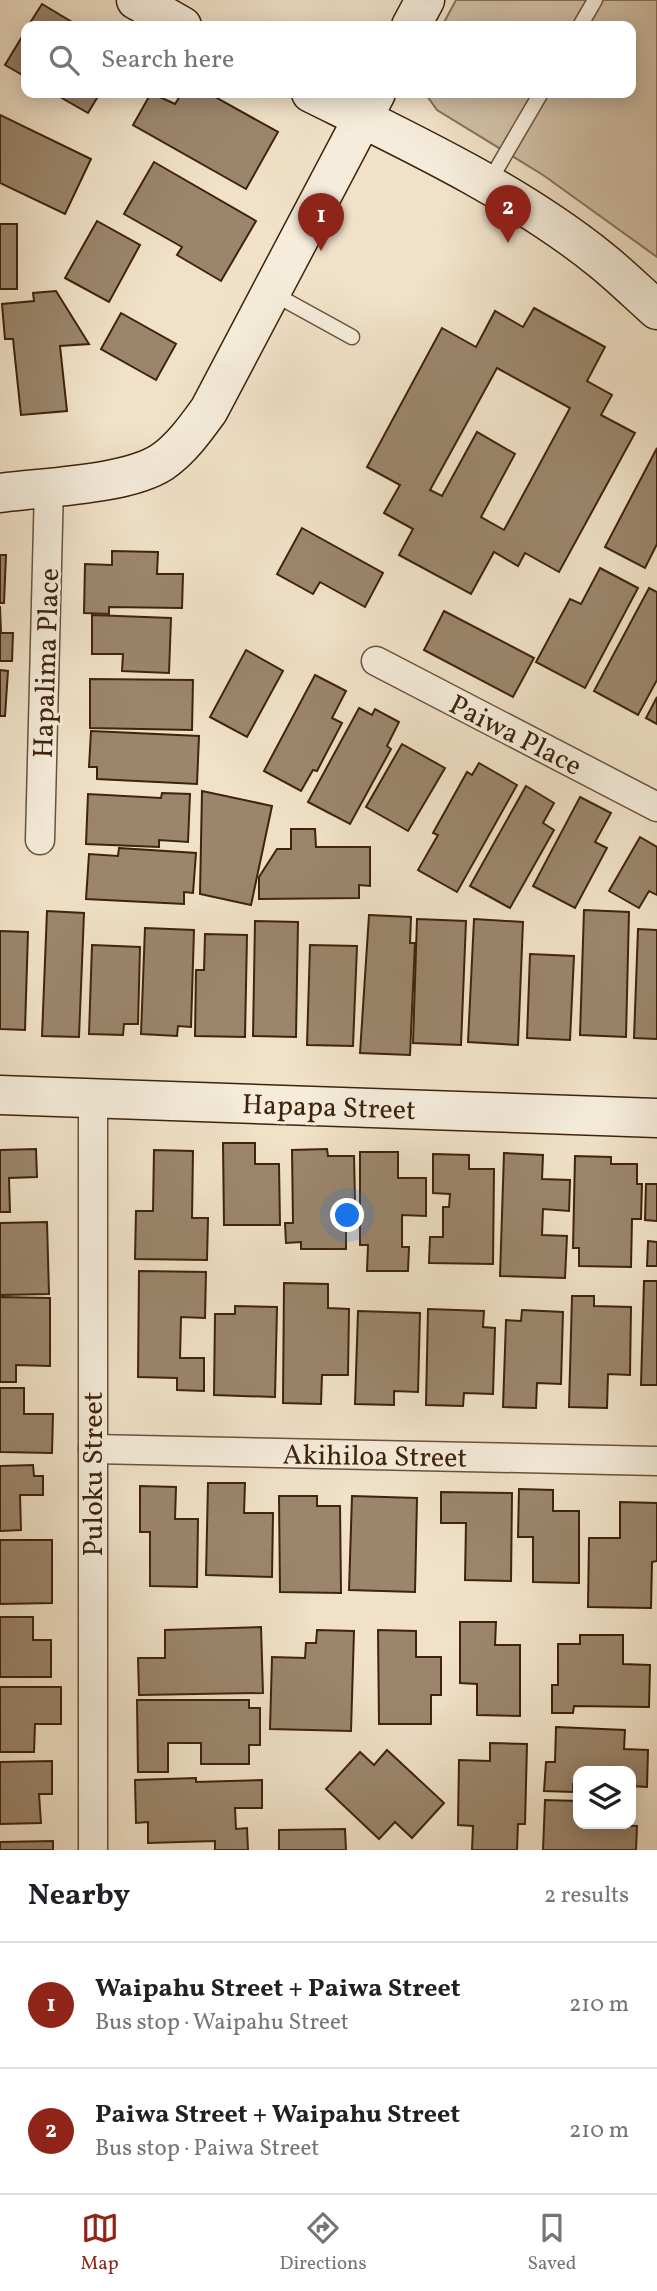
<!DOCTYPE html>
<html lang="en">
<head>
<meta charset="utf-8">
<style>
  :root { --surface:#fff; --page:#f2f2f2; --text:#202124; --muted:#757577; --line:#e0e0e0; --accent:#8f2418 }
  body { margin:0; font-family:Vollkorn,serif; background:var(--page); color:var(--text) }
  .controls { position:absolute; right:21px; bottom:21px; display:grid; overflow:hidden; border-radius:14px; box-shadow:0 4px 18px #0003 }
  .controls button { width:63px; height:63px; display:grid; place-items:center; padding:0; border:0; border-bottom:2px solid var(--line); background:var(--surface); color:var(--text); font:35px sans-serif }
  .you { position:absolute; left:348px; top:1216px; width:24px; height:24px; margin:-18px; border:5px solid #fff; border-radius:50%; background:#1a73e8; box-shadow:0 0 0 10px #1a73e833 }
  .badge { display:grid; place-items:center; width:46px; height:46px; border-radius:50%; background:var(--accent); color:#fff; font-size:23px; font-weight:700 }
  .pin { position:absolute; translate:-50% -58px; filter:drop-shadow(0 2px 4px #0008) }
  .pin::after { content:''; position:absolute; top:37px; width:24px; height:21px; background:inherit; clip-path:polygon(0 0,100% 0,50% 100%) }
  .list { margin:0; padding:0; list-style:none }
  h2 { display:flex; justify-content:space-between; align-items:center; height:91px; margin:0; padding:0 28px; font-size:30px }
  h2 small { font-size:23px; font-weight:400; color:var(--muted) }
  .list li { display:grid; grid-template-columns:46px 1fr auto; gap:21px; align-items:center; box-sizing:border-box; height:126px; padding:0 28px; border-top:2px solid var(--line) }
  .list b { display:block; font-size:26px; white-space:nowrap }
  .list p { margin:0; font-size:23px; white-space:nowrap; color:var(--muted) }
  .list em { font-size:23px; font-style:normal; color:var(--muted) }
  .icon { flex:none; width:38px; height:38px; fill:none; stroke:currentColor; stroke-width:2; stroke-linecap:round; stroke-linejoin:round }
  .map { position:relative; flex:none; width:657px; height:1850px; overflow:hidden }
  .search { position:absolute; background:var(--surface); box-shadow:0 4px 18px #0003; left:21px; right:21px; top:21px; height:77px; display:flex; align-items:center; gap:18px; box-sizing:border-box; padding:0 24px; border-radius:14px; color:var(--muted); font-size:26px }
  .sheet { height:343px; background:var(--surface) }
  nav { display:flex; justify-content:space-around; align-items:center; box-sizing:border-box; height:98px; border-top:2px solid var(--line); background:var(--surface); font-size:19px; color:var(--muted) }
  nav a { display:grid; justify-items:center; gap:4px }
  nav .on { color:var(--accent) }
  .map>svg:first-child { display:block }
  .green { fill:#d2c1a8; stroke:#887259; stroke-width:2 }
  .building { fill:#9b866d; stroke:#3f230a; stroke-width:2; fill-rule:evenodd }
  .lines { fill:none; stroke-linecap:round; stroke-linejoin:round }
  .lane-casing { stroke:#6b523a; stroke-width:17 }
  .street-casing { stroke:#6b523a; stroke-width:31 }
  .secondary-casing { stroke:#3f230a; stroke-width:41 }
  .lane { stroke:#f5ecdb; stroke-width:14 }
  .street { stroke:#f5ecdb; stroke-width:28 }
  .secondary { stroke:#f5ecdb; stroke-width:38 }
  .labels { text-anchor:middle; stroke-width:6; stroke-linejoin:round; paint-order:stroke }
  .street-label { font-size:28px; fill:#3f230a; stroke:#f5ecdb }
</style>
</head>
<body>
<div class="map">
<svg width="657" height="1850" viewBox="0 0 657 1850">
  <rect width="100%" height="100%" fill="#f0e1c8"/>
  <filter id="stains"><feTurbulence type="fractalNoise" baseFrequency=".00286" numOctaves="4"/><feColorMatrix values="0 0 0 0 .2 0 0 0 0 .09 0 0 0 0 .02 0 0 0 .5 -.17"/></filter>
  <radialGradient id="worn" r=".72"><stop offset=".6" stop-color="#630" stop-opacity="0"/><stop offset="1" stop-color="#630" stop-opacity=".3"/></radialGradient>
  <polygon class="green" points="456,0 657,0 657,257 543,175 437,110 425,93 631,93 631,26 442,26"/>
  <g class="building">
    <polygon points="42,4 77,25 76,26 28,26"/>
    <polygon points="26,30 26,77 5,65"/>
    <polygon points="53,93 100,93 88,113"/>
    <polygon points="151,93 175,104 182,93 208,93 278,132 246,189 133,125"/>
    <polygon points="0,115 91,159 65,214 0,183"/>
    <polygon points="154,162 256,221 221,281 177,255 182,247 124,214"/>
    <polygon points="97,221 140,245 109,302 65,278"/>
    <rect x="0" y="224" width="17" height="65"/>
    <polygon points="56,291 89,344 60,346 67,411 21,415 13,339 5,339 2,304 34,301 33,293"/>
    <path d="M534,308L605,347L587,381L612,395L601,415L635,433L559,572L525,553L518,566L494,552L471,594L399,555L413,529L384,513L400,485L367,467L442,328L476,347L495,311L523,327ZM497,368L570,408L504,530L481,517L515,454L477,432L442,496L430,490Z"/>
    <polygon points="121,313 176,344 156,380 101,349"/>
    <polygon points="657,448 657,544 645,568 605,547"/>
    <polygon points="302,528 383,573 365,607 320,582 313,594 277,574"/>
    <polygon points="112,551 158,552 157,574 183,574 182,608 109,607 109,614 84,613 85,564 112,565"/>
    <polygon points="0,555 6,555 4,603 0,603"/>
    <polygon points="600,568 638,588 585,688 536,662 570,599 581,604"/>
    <polygon points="649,588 657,592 657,680 638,715 594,691"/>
    <polygon points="0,606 1,633 13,633 12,661 0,661"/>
    <polygon points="444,611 534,658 513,697 424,650"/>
    <polygon points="92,615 171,618 169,673 122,671 123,654 92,654"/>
    <polygon points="246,650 283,671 247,737 210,717"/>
    <polygon points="0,670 8,671 5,716 0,716"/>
    <polygon points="315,675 346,691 332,718 342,723 317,771 313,770 301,791 264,771"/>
    <polygon points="90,679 193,680 192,730 90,728"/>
    <polygon points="657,697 657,724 646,718"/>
    <polygon points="359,708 372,715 375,709 399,722 387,746 391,749 350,824 308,802"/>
    <polygon points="91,731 199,736 197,784 97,779 97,767 89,767"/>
    <polygon points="402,744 445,768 408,831 366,807"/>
    <polygon points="479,763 517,785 457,892 418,870 438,835 433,833 467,772 472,775"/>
    <polygon points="526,786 554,803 543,823 554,830 510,908 470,886"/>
    <polygon points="202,791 272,806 251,905 200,894"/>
    <polygon points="162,793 190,794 188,842 159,840 159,847 86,844 88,794 161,798"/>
    <polygon points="580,797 611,813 595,842 607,848 575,908 533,886"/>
    <polygon points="291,829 315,829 316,847 370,847 370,886 359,885 359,898 259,899 259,877 277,849 291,849"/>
    <polygon points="640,837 657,847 657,895 649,891 639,908 609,891"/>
    <polygon points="119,848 196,853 193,893 184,892 184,904 86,899 89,854 118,856"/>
    <polygon points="584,910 629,912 626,1037 580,1035"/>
    <polygon points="47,911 84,913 79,1037 42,1036"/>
    <polygon points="369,915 411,917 410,943 415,943 410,1055 360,1053"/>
    <polygon points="417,919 466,921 461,1045 413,1043"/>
    <polygon points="474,919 523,922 518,1045 468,1042"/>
    <polygon points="255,921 298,922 296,1037 253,1036"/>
    <polygon points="145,928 194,930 191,1027 178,1026 177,1036 141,1034"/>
    <polygon points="638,929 657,930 657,1039 634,1038"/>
    <polygon points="0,931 28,932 25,1030 0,1029"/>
    <polygon points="205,934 247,935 245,1037 195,1036 196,970 204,970"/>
    <polygon points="92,945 140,947 138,1024 124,1024 123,1035 89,1034"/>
    <polygon points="310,945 357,946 353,1046 307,1045"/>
    <polygon points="530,954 574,956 570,1040 527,1038"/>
    <polygon points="223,1143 255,1143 255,1164 279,1164 280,1225 224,1225"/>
    <polygon points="36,1149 37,1177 9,1178 10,1212 0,1212 0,1150"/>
    <polygon points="327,1149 328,1156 354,1156 355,1201 346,1202 346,1249 301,1249 301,1242 286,1243 285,1223 293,1223 292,1150"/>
    <polygon points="154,1150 193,1151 192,1218 208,1218 207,1260 135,1259 136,1211 153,1211"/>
    <polygon points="360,1152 398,1152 398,1178 426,1178 426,1216 402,1215 402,1247 409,1247 408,1271 367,1271 368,1245 360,1245"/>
    <polygon points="504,1153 543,1155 542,1179 570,1180 569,1211 543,1209 542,1235 567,1236 565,1278 500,1276"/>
    <polygon points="433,1154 469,1155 469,1169 494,1169 493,1264 429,1263 430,1237 443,1237 443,1207 449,1207 450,1194 433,1193"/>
    <polygon points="575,1156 611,1157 611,1164 637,1164 637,1184 642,1184 641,1219 632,1219 631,1267 579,1266 579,1248 573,1248"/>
    <polygon points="646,1184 657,1184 657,1221 645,1220"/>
    <polygon points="47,1222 49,1294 0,1295 0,1223"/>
    <polygon points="648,1241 657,1242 657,1266 647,1266"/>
    <polygon points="139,1271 206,1272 205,1318 181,1317 180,1358 204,1358 204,1391 177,1390 177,1378 138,1377"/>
    <polygon points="644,1281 657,1281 657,1385 641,1385"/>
    <polygon points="284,1283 328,1284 328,1308 349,1309 348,1375 322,1375 321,1404 283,1403"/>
    <polygon points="572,1296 594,1296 594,1306 631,1307 630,1375 608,1374 607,1408 569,1407"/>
    <polygon points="0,1297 50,1298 50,1366 16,1365 16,1382 0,1382"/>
    <polygon points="235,1306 277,1307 275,1397 214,1395 215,1314 235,1314"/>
    <polygon points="428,1309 484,1311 483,1327 495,1328 493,1394 464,1393 463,1406 426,1405"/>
    <polygon points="522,1310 563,1312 561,1384 537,1383 536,1408 503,1407 506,1320 521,1321"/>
    <polygon points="358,1311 420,1313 418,1392 394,1391 394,1405 355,1404"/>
    <polygon points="0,1388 24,1388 24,1414 53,1414 52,1453 0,1452"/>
    <polygon points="33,1465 34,1476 43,1476 43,1495 20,1495 21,1530 0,1531 0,1466"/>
    <polygon points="208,1483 245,1483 244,1513 273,1513 272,1577 206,1575"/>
    <polygon points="140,1486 176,1487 175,1519 198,1519 197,1587 150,1586 150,1532 140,1532"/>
    <polygon points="519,1489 553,1490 553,1511 579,1511 579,1583 533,1582 533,1537 518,1537"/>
    <polygon points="441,1492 512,1493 511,1581 465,1580 466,1523 441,1523"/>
    <polygon points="279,1496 317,1496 317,1506 340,1506 341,1593 280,1592"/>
    <polygon points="352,1496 417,1498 415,1592 349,1590"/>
    <polygon points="620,1502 657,1503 657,1561 652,1562 651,1608 588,1607 589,1538 620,1538"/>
    <polygon points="0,1540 52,1540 52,1603 0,1604"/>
    <polygon points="0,1617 33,1617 33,1640 51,1640 51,1677 0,1677"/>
    <polygon points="460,1622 496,1622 495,1645 520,1645 520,1716 477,1715 477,1684 460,1683"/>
    <polygon points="261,1627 263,1693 139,1695 138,1658 165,1658 165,1630"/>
    <polygon points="317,1630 354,1631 351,1731 270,1729 272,1657 305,1658 306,1643 316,1643"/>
    <polygon points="378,1630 416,1631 416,1657 441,1657 441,1695 431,1695 431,1724 379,1724"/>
    <polygon points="580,1635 623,1635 623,1664 650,1665 649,1707 574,1706 573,1713 552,1713 552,1685 558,1685 558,1644 580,1644"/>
    <polygon points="0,1687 61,1687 61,1724 35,1724 34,1752 0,1752"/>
    <polygon points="137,1700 249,1700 249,1708 260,1708 260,1745 249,1745 249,1764 201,1764 201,1743 168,1743 168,1772 138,1772"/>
    <polygon points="556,1727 625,1730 624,1749 648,1750 647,1787 631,1786 631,1771 578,1771 578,1784 573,1784 573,1792 544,1791 546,1762 555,1762"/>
    <polygon points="490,1743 527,1744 525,1824 518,1824 517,1850 472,1850 473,1826 458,1825 459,1760 490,1761"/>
    <polygon points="387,1750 444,1803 412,1838 395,1822 379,1839 326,1789 360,1752 374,1765"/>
    <polygon points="52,1761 52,1794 39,1794 41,1823 0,1824 0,1762"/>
    <polygon points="196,1778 196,1782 262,1780 262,1808 235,1808 236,1829 247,1828 248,1850 215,1850 215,1841 148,1843 148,1822 136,1823 135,1780"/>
    <polygon points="545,1800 578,1801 578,1824 637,1826 636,1850 543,1850"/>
    <polygon points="345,1829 346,1850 279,1850 279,1830"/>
    <polygon points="53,1841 53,1850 0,1850 0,1842"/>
  </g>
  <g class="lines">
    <g class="lane-casing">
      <g id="lane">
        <polyline points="580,26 595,0"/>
        <polyline points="489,182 541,93"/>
        <polyline points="274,294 352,337"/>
      </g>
    </g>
    <g class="street-casing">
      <g id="street">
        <polyline points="376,661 657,807"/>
        <polyline points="40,840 49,486"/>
        <polyline points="93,1098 93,1850"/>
        <polyline points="93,1449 657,1461"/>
      </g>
    </g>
    <g class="secondary-casing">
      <g id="secondary">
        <polyline points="136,0 182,26"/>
        <polyline points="411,26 425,0"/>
        <path d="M311,93C408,141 517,192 601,260C621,276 639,294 657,310"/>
        <path d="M0,493C44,487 127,485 162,462C181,449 196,428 209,410L376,93"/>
        <polyline points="0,1095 657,1118"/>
      </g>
    </g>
    <use href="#lane" class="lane"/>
    <use href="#street" class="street"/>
    <use href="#secondary" class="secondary"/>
  </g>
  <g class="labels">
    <g class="street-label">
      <text transform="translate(45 663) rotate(-88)" y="10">Hapalima Place</text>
      <text transform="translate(516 734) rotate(27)" y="10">Paiwa Place</text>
      <text transform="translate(329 1106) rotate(2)" y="10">Hapapa Street</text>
      <text transform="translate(375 1455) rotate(1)" y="10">Akihiloa Street</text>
      <text transform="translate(92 1474) rotate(-90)" y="10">Puloku Street</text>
    </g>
  </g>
  <rect width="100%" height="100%" filter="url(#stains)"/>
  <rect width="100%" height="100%" fill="url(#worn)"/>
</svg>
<div class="controls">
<button><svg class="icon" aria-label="layers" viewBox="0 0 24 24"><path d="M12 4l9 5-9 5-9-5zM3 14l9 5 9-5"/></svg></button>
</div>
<div class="you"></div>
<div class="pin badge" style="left:321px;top:251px">1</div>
<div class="pin badge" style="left:508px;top:243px">2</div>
<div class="search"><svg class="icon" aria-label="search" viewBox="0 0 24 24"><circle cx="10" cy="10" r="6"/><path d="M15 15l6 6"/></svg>Search here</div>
</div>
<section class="sheet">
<h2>Nearby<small>2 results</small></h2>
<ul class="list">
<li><span class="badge">1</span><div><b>Waipahu Street + Paiwa Street</b><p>Bus stop · Waipahu Street</p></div><em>210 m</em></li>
<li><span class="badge">2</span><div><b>Paiwa Street + Waipahu Street</b><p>Bus stop · Paiwa Street</p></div><em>210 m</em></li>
</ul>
</section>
<nav>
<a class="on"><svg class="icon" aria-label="map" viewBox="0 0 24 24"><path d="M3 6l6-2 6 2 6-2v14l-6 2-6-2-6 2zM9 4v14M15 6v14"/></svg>Map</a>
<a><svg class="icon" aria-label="directions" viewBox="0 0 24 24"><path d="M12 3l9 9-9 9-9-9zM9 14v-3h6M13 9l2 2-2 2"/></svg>Directions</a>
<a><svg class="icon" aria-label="saved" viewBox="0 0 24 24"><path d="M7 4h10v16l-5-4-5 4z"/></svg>Saved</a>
</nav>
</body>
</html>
